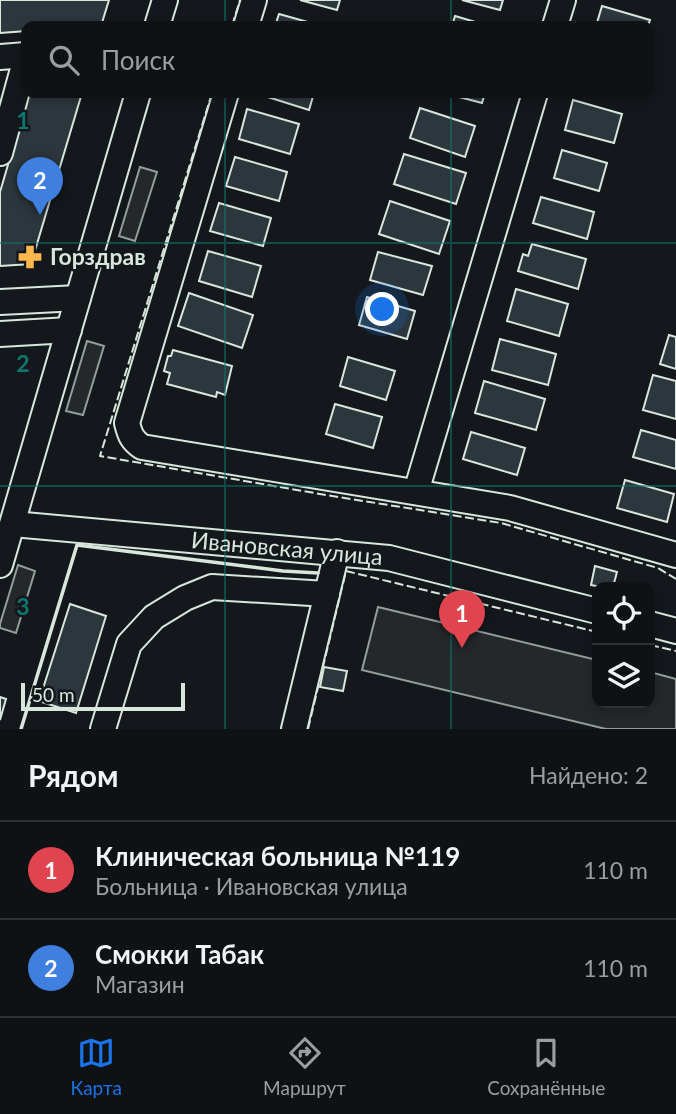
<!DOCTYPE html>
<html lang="ru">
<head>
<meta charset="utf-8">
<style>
  :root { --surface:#0f1215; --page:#1d2022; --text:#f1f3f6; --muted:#9b9ea0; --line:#2f3234; --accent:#1a73e8 }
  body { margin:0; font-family:Lato,sans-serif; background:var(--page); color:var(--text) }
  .controls { position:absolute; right:21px; bottom:21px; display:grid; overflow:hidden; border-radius:14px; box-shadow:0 4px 10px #0003 }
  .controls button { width:63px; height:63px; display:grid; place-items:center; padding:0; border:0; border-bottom:2px solid var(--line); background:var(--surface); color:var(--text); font:35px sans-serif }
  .scale { position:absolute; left:21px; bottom:18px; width:164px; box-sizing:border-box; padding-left:7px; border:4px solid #d8e6dc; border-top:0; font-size:19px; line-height:24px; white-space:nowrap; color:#d8e6dc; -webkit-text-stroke:5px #14181c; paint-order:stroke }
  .you { position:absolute; left:383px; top:310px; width:24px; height:24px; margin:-18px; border:5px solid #fff; border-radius:50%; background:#1a73e8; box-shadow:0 0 0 10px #1a73e833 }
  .badge { display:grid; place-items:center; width:46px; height:46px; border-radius:50%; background:var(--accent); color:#fff; font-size:23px; font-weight:700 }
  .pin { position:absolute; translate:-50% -58px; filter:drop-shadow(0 2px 4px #0008) }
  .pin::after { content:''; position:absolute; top:37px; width:24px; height:21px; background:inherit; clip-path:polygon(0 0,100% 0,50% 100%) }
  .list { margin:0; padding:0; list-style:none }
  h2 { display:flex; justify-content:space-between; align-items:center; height:91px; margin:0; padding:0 28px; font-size:30px }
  h2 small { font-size:23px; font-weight:400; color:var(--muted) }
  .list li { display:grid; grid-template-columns:46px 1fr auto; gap:21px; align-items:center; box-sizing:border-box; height:98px; padding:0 28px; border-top:2px solid var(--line) }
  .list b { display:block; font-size:26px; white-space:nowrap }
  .list p { margin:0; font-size:23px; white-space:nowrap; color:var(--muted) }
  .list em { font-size:23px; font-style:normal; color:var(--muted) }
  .icon { flex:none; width:38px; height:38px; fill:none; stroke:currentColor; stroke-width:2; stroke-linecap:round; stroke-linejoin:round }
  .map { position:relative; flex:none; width:676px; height:729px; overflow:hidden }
  .search { position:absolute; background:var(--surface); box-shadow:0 4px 10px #0003; left:21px; right:21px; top:21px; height:77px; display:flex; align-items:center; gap:18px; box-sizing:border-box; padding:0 24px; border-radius:14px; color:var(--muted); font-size:26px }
  .sheet { height:287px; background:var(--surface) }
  nav { display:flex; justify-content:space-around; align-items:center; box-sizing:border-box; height:98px; border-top:2px solid var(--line); background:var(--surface); font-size:19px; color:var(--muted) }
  nav a { display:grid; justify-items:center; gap:4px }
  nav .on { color:var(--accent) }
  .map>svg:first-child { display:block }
  .parking { fill:#24282b; stroke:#939e99; stroke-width:2 }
  .building { fill:#2c363c; stroke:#d8e6dc; stroke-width:2 }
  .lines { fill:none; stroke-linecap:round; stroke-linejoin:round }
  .minor-casing { stroke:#d8e6dc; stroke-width:28 }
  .minor { stroke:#14181c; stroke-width:24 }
  .fence { stroke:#d8e6dc; stroke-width:2; stroke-dasharray:9 3.5; stroke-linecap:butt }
  .wall { stroke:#d8e6dc; stroke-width:3.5 }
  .grid { fill:none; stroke:#0f766e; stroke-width:2; stroke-opacity:0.55 }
  .labels { text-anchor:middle; stroke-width:5; stroke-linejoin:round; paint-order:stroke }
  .poi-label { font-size:23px; font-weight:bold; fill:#d8e6dc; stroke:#14181c; text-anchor:start }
  .street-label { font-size:23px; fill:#d8e6dc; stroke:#14181c }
  .grid-label { font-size:23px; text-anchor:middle; font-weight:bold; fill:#0f766e; stroke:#14181c; stroke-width:5; stroke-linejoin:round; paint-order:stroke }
</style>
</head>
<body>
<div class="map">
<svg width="676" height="729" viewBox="0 0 676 729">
  <rect width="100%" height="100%" fill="#14181c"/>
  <g class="parking">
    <polygon points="140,167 157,172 135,241 119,236"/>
    <polygon points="87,341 104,346 83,415 66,411"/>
    <polygon points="18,565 35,571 16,633 0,628 0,624"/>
    <polygon points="378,607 597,660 597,703 650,703 650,672 676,679 676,729 606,729 362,670"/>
  </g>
  <g class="building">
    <polygon points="0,0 109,0 101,26 26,26 26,31 0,33"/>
    <polygon points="300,0 340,0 337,10"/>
    <polygon points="462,0 503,0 500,10"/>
    <polygon points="602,6 650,20 648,26 596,26"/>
    <polygon points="279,14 322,26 275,26"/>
    <polygon points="455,16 489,26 452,26"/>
    <polygon points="29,93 82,93 31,264 0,266 0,192"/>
    <polygon points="255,93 314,93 309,110"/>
    <polygon points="444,93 485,93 482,103"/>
    <polygon points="573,100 622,114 614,143 565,130"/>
    <polygon points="420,108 475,126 465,157 410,138"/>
    <polygon points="247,109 299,124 290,154 239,139"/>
    <polygon points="562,150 607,163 599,191 554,178"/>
    <polygon points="404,154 466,173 456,204 394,184"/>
    <polygon points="235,157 287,172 279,201 226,186"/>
    <polygon points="541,197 594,212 587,239 533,223"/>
    <polygon points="390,201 450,221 439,254 379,234"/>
    <polygon points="219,203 271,218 263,246 210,231"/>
    <polygon points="532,244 586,259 578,289 518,271 523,254 528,256"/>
    <polygon points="208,251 261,266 252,297 199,281"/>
    <polygon points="378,252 432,266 423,295 370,280"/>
    <polygon points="516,289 568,304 559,336 507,321"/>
    <polygon points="189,293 253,315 242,348 178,326"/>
    <polygon points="367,297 415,311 407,339 359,325"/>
    <polygon points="669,335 676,337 676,369 660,364"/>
    <polygon points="500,339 556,354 548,385 492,370"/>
    <polygon points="173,350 232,366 225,395 217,392 216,397 167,384 170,373 164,371 168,356 171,356"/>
    <polygon points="348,357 395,371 386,400 340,386"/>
    <polygon points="653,375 676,381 676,419 643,410"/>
    <polygon points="484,381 545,399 536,430 475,413"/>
    <polygon points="335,404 382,417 373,448 326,434"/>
    <polygon points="641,430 676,440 676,469 633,457"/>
    <polygon points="471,432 525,448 517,475 463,459"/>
    <polygon points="625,480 674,494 667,522 617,508"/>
    <polygon points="595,566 617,572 613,587 601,587 591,585"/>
    <polygon points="70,604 106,616 76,713 39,701"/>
    <polygon points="324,667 347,671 343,691 320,687"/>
    <polygon points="0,697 6,699 0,720"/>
  </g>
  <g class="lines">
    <g class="minor-casing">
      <g id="minor">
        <polyline points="157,26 165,0"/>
        <polyline points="246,26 254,0"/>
        <polyline points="555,26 563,0"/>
        <polyline points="0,57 26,55"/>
        <path d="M226,93L127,423C130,435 132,440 142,447L510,508L676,555"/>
        <polyline points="0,153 26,58"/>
        <polyline points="0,302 78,298"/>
        <polyline points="0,334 69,330"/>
        <polyline points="416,492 535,93"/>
        <path id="s1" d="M13,524L389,558L597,611"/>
        <polyline points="0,565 138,93"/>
        <polyline points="650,624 676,631"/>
        <polyline points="103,729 129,644 154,617 185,598 212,587 327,594"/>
        <polyline points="294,729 337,552"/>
      </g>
    </g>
    <use href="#minor" class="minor"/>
    <g class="fence">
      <polyline points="232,26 240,0"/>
      <polyline points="212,93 100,456 326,495 501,523 658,568 676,579"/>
      <polyline points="650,645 676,651"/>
      <polyline points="308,729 346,571 597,632"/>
    </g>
    <polyline class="wall" points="21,729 77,545 283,571 318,573"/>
  </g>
  <path class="grid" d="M225,0V26M451,0V26M225,93V729M451,93V729M0,243H676M0,486H676"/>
  <defs>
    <g id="pharmacy-bare" transform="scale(1.89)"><path d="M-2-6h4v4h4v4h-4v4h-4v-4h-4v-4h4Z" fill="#ffb74d" stroke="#14181c" stroke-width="2.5" paint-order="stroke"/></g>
  </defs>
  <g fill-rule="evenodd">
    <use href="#pharmacy-bare" x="30" y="257"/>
  </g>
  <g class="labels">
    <g class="poi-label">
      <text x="50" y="265">Горздрав</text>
    </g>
    <g class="street-label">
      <text dy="8" stroke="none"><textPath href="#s1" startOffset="275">Ивановская улица</textPath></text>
    </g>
  </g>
  <g class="grid-label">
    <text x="23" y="129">1</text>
    <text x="23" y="372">2</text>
    <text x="23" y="615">3</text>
  </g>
</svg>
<div class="controls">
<button><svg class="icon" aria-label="locate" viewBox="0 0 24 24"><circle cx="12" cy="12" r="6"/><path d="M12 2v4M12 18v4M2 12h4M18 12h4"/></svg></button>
<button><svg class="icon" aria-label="layers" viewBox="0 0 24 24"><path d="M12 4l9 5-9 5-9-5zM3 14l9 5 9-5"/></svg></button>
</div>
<div class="scale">50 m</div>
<div class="you"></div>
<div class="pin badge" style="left:462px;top:648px;background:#e0444e">1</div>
<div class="pin badge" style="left:40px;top:215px;background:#3f7fe0">2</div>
<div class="search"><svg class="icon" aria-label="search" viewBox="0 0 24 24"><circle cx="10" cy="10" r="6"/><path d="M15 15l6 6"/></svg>Поиск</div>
</div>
<section class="sheet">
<h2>Рядом<small>Найдено: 2</small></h2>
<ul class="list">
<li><span class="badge" style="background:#e0444e">1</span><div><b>Клиническая больница №119</b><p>Больница · Ивановская улица</p></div><em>110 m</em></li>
<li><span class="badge" style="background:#3f7fe0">2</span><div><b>Смокки Табак</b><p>Магазин</p></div><em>110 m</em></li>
</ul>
</section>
<nav>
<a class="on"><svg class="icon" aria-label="map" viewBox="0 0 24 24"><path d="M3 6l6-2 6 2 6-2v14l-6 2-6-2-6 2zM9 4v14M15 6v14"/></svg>Карта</a>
<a><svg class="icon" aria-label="directions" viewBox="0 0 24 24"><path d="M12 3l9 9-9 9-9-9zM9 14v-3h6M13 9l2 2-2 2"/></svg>Маршрут</a>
<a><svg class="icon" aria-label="saved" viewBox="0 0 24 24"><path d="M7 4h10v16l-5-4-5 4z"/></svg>Сохранённые</a>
</nav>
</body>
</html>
